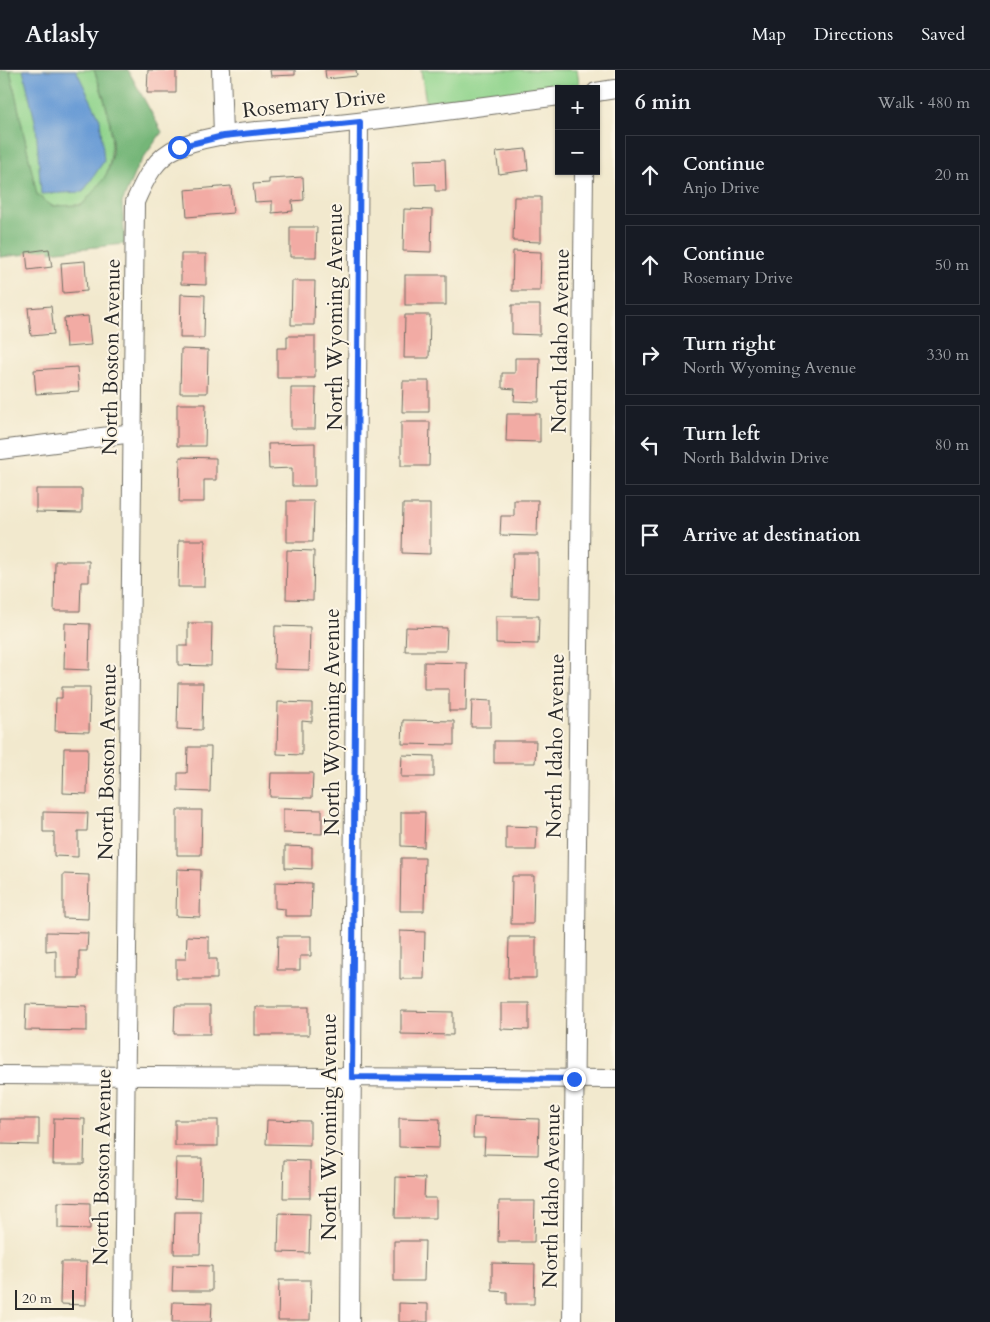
<!DOCTYPE html>
<html lang="en">
<head>
<meta charset="utf-8">
<style>
  :root { --surface:#171b24; --page:#242831; --text:#f1f3f6; --muted:#9ea1a6; --line:#363941 }
  body { margin:0; font-family:Cardo,serif; background:var(--page); color:var(--text) }
  .controls { position:absolute; right:15px; top:15px; display:grid; overflow:hidden; border-radius:0px; box-shadow:0 1px 4px #0004 }
  .controls button { width:45px; height:45px; display:grid; place-items:center; padding:0; border:0; border-bottom:1px solid var(--line); background:var(--surface); color:var(--text); font:25px sans-serif }
  .scale { position:absolute; left:15px; bottom:12px; width:59px; box-sizing:border-box; padding-left:5px; border:2px solid #2b2b2b; border-top:0; font-size:14px; line-height:18px; white-space:nowrap; color:#2b2b2b; -webkit-text-stroke:4px #fcf5e5; paint-order:stroke }
  .stop { position:absolute; width:15px; height:15px; margin:-11px; border:4px solid #2563eb; border-radius:50%; background:#fff }
  .stop.end { background:#2563eb; border-color:#fff; box-shadow:0 1px 5px #0008 }
  .list { margin:0; padding:0; list-style:none }
  h2 { display:flex; justify-content:space-between; align-items:center; height:65px; margin:0; padding:0 20px; font-size:21px }
  h2 small { font-size:16px; font-weight:400; color:var(--muted) }
  .list li { display:grid; grid-template-columns:32px 1fr auto; gap:15px; align-items:center; box-sizing:border-box; height:80px; margin:0 10px 10px; padding:0 10px; border:1px solid var(--line); border-radius:0px }
  .list b { display:block; font-size:19px; white-space:nowrap }
  .list p { margin:0; font-size:16px; white-space:nowrap; color:var(--muted) }
  .list em { font-size:16px; font-style:normal; color:var(--muted) }
  .icon { flex:none; width:28px; height:28px; fill:none; stroke:currentColor; stroke-width:2; stroke-linecap:round; stroke-linejoin:round }
  .map { position:relative; flex:none; width:615px; height:1252px; overflow:hidden }
  header { display:flex; align-items:center; gap:30px; box-sizing:border-box; height:70px; padding:0 25px; background:var(--surface); border-bottom:1px solid var(--line) }
  header strong { font-size:24px }
  nav { display:flex; gap:28px; margin-inline-start:auto; font-size:18px }
  main { display:flex }
  aside { flex:1; background:var(--surface) }
  .map>svg:first-child { display:block }
  .green { fill:#91d48d; stroke:#5e805c }
  .forest { fill:#74b678; stroke:#507052 }
  .water { fill:#6a9cd5; stroke:#4a6480 }
  .building { fill:#f2aba4 }
  .lines { fill:none; stroke-linecap:round; stroke-linejoin:round }
  .street-casing { stroke:#716e64; stroke-width:20 }
  .street { stroke:#fff; stroke-width:18 }
  .route { stroke:#2563eb; stroke-width:6 }
  .labels { text-anchor:middle; stroke-width:4; stroke-linejoin:round; paint-order:stroke }
  .street-label { font-size:21px; fill:#2b2b2b; stroke:#fcf5e5 }
</style>
</head>
<body>
<header>
<strong>Atlasly</strong>
<nav><a>Map</a><a>Directions</a><a>Saved</a></nav>
</header>
<main>
<div class="map">
<svg width="615" height="1252" viewBox="0 0 615 1252">
  <rect width="100%" height="100%" fill="#fcf5e5"/>
  <filter id="ink" filterUnits="userSpaceOnUse"><feTurbulence type="fractalNoise" baseFrequency=".02" numOctaves="2"/><feDisplacementMap in="SourceGraphic" scale="10" xChannelSelector="R" yChannelSelector="G"/><feConvolveMatrix kernelMatrix="1 2 1 2 8 2 1 2 1" color-interpolation-filters="sRGB"/></filter>
  <filter id="wash" filterUnits="userSpaceOnUse"><feTurbulence type="fractalNoise" baseFrequency=".0096" numOctaves="4" result="noise"/><feDisplacementMap in="SourceGraphic" scale="20" xChannelSelector="R" yChannelSelector="G"/><feGaussianBlur stdDeviation="1.12" result="paint"/><feColorMatrix in="noise" values="0 0 0 0 0 0 0 0 0 0 0 0 0 0 0 0 0 1.4 0 .05"/><feComposite in="paint" operator="in"/></filter>
  <g filter="url(#wash)">
    <rect width="100%" height="100%" fill="#f2e9ce"/>
    <g class="green">
      <path d="M10,0H94C106,33 119,70 106,105C102,115 89,126 82,135L52,136L37,125Z"/>
      <polygon points="421,0 577,0 580,19 559,19 427,39"/>
    </g>
    <path class="forest" d="M0,0H10L37,125L52,136L82,135C89,126 98,117 104,108C123,80 105,28 94,0H128L162,62L137,97L122,133L125,174L0,187Z"/>
    <polygon class="water" points="23,0 76,0 100,49 104,91 83,122 41,124 36,55"/>
    <g id="blocks">
      <g class="building">
        <polygon points="148,0 176,0 176,23 147,23"/>
        <polygon points="270,0 295,0 295,5 271,6"/>
        <polygon points="325,0 356,0 357,6 326,9"/>
        <polygon points="526,79 528,100 499,104 496,82"/>
        <polygon points="445,89 446,121 435,121 435,114 415,115 414,90"/>
        <polygon points="303,107 304,130 292,131 293,141 272,143 272,131 255,132 253,114 269,113 269,109"/>
        <polygon points="231,116 233,143 187,147 185,120"/>
        <polygon points="514,127 541,127 541,172 513,171"/>
        <polygon points="404,139 432,140 431,182 403,181"/>
        <polygon points="290,157 317,157 316,187 290,187"/>
        <polygon points="49,179 52,197 28,200 26,182"/>
        <polygon points="513,181 541,182 540,221 512,221"/>
        <polygon points="181,184 206,184 206,215 181,214"/>
        <polygon points="85,191 87,221 63,223 61,193"/>
        <rect x="405" y="205" width="41" height="30"/>
        <polygon points="292,211 315,211 314,255 291,255"/>
        <polygon points="181,224 205,225 204,268 180,268"/>
        <polygon points="512,235 540,235 540,265 512,264"/>
        <polygon points="51,236 54,264 31,266 28,238"/>
        <polygon points="405,245 430,245 429,288 404,288"/>
        <polygon points="88,246 91,275 66,277 64,248"/>
        <polygon points="287,266 315,266 315,308 277,308 277,278 287,278"/>
        <polygon points="181,279 208,280 207,323 180,323"/>
        <polygon points="515,288 540,288 539,332 514,331 515,319 502,318 502,303 515,303"/>
        <polygon points="77,297 79,321 36,324 34,300"/>
        <polygon points="403,311 429,311 429,342 402,342"/>
        <polygon points="291,318 316,318 315,359 291,359"/>
        <polygon points="177,334 206,334 205,376 177,376"/>
        <polygon points="507,344 540,344 540,372 506,371"/>
        <polygon points="401,352 430,352 429,396 401,396"/>
        <polygon points="315,373 315,416 292,416 292,398 269,399 268,374"/>
        <polygon points="180,387 216,388 216,410 204,410 204,432 179,432"/>
        <polygon points="36,419 82,419 82,443 36,442"/>
        <polygon points="514,430 538,430 537,466 500,465 501,446 514,446"/>
        <polygon points="287,431 314,431 313,472 287,472"/>
        <polygon points="403,434 430,434 430,484 402,483"/>
        <polygon points="179,470 205,470 204,517 178,517"/>
        <polygon points="287,480 314,481 313,530 286,529"/>
        <polygon points="513,483 538,483 538,528 512,527"/>
        <polygon points="55,491 89,491 89,512 81,512 80,541 54,541"/>
        <polygon points="496,546 539,546 538,574 496,573"/>
        <polygon points="65,553 90,554 89,600 64,599"/>
        <polygon points="188,553 212,553 211,596 178,595 178,576 188,576"/>
        <polygon points="275,556 310,557 309,600 274,599"/>
        <polygon points="406,557 447,558 446,581 405,581"/>
        <polygon points="424,592 467,593 466,641 449,641 449,619 424,619"/>
        <polygon points="178,613 203,613 202,660 177,659"/>
        <polygon points="62,617 90,617 89,662 55,661 56,628 62,628"/>
        <polygon points="472,630 491,631 491,657 471,657"/>
        <polygon points="278,632 312,633 312,652 302,651 302,685 277,684"/>
        <polygon points="403,650 454,651 454,675 402,674"/>
        <polygon points="494,671 536,671 535,693 494,693"/>
        <polygon points="188,677 211,677 210,722 178,721 178,703 187,703"/>
        <polygon points="64,678 88,678 87,724 63,723"/>
        <polygon points="402,685 434,686 434,707 401,707"/>
        <polygon points="271,703 313,703 312,728 270,727"/>
        <polygon points="283,739 322,740 322,764 283,763"/>
        <polygon points="177,740 202,740 201,785 177,785"/>
        <polygon points="43,742 88,743 87,761 78,761 78,787 54,786 54,762 43,762"/>
        <polygon points="401,742 425,742 424,777 401,776"/>
        <polygon points="506,756 537,757 536,780 506,780"/>
        <polygon points="285,776 312,777 312,799 285,798"/>
        <polygon points="401,788 425,788 424,841 400,841"/>
        <polygon points="177,799 201,800 200,847 176,846"/>
        <polygon points="63,804 89,805 88,849 63,848"/>
        <polygon points="512,806 534,806 533,854 511,854"/>
        <polygon points="275,812 312,813 311,846 285,846 285,839 275,838"/>
        <polygon points="400,861 425,862 424,909 400,909"/>
        <polygon points="46,862 88,863 87,881 79,881 79,908 56,908 56,880 46,881"/>
        <polygon points="187,866 209,867 209,889 217,889 217,909 176,909 176,889 186,889"/>
        <polygon points="278,866 311,866 311,886 300,886 300,900 277,900"/>
        <polygon points="509,867 536,867 536,908 508,908"/>
        <polygon points="501,933 529,933 529,960 501,959"/>
        <polygon points="26,934 87,936 87,961 25,960"/>
        <polygon points="175,936 210,936 210,964 174,964"/>
        <rect x="255" y="937" width="54" height="28"/>
        <polygon points="401,941 453,942 453,965 401,964"/>
        <polygon points="474,1047 539,1049 538,1085 484,1084 485,1068 473,1068"/>
        <polygon points="54,1048 85,1049 84,1094 53,1094"/>
        <polygon points="399,1048 440,1049 439,1078 399,1077"/>
        <polygon points="0,1049 39,1049 39,1075 0,1074"/>
        <rect x="175" y="1050" width="43" height="26"/>
        <polygon points="267,1050 310,1051 310,1075 266,1074"/>
        <polygon points="176,1088 202,1088 201,1129 175,1128"/>
        <polygon points="284,1090 310,1091 310,1128 283,1128"/>
        <polygon points="396,1107 425,1108 424,1128 436,1128 436,1148 395,1148"/>
        <polygon points="499,1131 535,1131 534,1172 498,1172"/>
        <polygon points="58,1132 90,1133 90,1159 58,1158"/>
        <polygon points="175,1142 201,1142 200,1184 174,1184"/>
        <polygon points="279,1143 310,1144 309,1183 278,1182"/>
        <polygon points="394,1171 425,1171 424,1211 394,1211"/>
        <polygon points="61,1192 87,1192 86,1235 60,1234"/>
        <polygon points="492,1193 535,1194 534,1234 507,1234 507,1222 492,1221"/>
        <polygon points="173,1195 212,1196 212,1221 172,1221"/>
        <polygon points="279,1210 311,1210 310,1250 278,1250"/>
        <polygon points="173,1232 212,1233 211,1252 172,1252"/>
        <polygon points="399,1233 428,1234 428,1252 399,1252"/>
      </g>
    </g>
  </g>
  <g filter="url(#ink)">
    <use href="#blocks" fill-opacity="0" stroke="#716e64" stroke-width="1"/>
    <g class="lines">
      <g class="street-casing">
        <g id="street">
          <polyline points="221,0 223,66"/>
          <polyline points="596,22 615,19"/>
          <polyline points="0,380 133,363"/>
          <polyline points="0,1005 615,1009"/>
          <path d="M123,1252L135,132C145,109 155,87 179,77C220,60 284,60 329,55C406,47 482,36 559,26"/>
          <polyline points="350,1252 359,52"/>
          <polyline points="572,1252 584,101"/>
        </g>
      </g>
      <use href="#street" class="street"/>
    </g>
  </g>
  <g class="lines" filter="url(#ink)">
    <polyline class="route" points="179,77 223,66 360,52 352,1007 574,1009"/>
  </g>
  <g class="labels">
    <g class="street-label">
      <text transform="translate(314 33) rotate(-6)" y="7">Rosemary Drive</text>
      <text transform="translate(335 247) rotate(-90)" y="7">North Wyoming Avenue</text>
      <text transform="translate(560 271) rotate(-89)" y="7">North Idaho Avenue</text>
      <text transform="translate(111 287) rotate(-89)" y="7">North Boston Avenue</text>
      <text transform="translate(332 652) rotate(-90)" y="7">North Wyoming Avenue</text>
      <text transform="translate(555 676) rotate(-89)" y="7">North Idaho Avenue</text>
      <text transform="translate(107 692) rotate(-89)" y="7">North Boston Avenue</text>
      <text transform="translate(329 1057) rotate(-90)" y="7">North Wyoming Avenue</text>
      <text transform="translate(102 1097) rotate(-89)" y="7">North Boston Avenue</text>
      <text transform="translate(551 1126) rotate(-89)" y="7">North Idaho Avenue</text>
    </g>
  </g>
</svg>
<div class="controls">
<button>+</button>
<button>−</button>
</div>
<div class="scale">20 m</div>
<div class="stop" style="left:179px;top:77px"></div>
<div class="stop end" style="left:574px;top:1009px"></div>
</div>
<aside>
<h2>6 min<small>Walk · 480 m</small></h2>
<ul class="list">
<li><svg class="icon" aria-label="ahead" viewBox="0 0 24 24"><path d="M12 20V5M6 11l6-6 6 6"/></svg><div><b>Continue</b><p>Anjo Drive</p></div><em>20 m</em></li>
<li><svg class="icon" aria-label="ahead" viewBox="0 0 24 24"><path d="M12 20V5M6 11l6-6 6 6"/></svg><div><b>Continue</b><p>Rosemary Drive</p></div><em>50 m</em></li>
<li><svg class="icon" aria-label="right" viewBox="0 0 24 24"><path d="M7 20v-9h11M14 6l5 5-5 5"/></svg><div><b>Turn right</b><p>North Wyoming Avenue</p></div><em>330 m</em></li>
<li><svg class="icon" aria-label="left" viewBox="0 0 24 24"><path d="M17 20v-9H6M10 6l-5 5 5 5"/></svg><div><b>Turn left</b><p>North Baldwin Drive</p></div><em>80 m</em></li>
<li><svg class="icon" aria-label="arrive" viewBox="0 0 24 24"><path d="M6 21V4h12l-3 4 3 4H6"/></svg><div><b>Arrive at destination</b></div></li>
</ul>
</aside>
</main>
</body>
</html>
